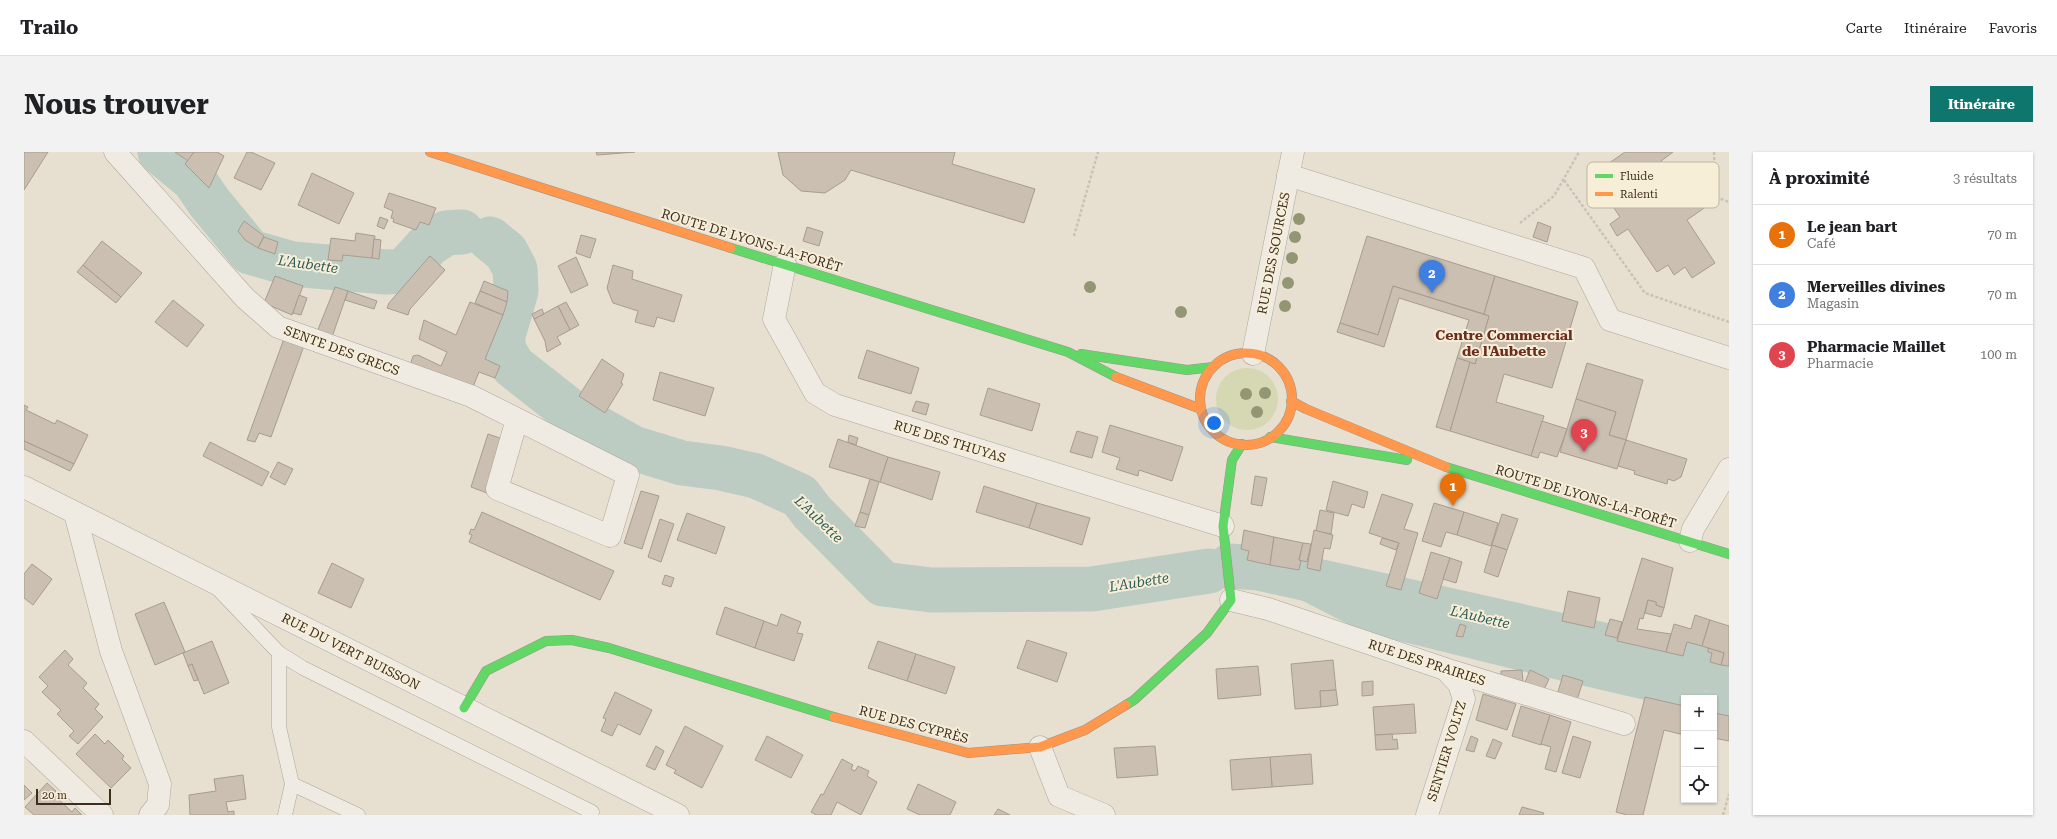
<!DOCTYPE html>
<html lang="fr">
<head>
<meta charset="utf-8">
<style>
  :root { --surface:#fff; --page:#f2f2f2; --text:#202124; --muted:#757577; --line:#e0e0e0; --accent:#0f766e }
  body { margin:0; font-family:"Roboto Serif",serif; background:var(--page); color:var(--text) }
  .controls { position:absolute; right:12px; bottom:12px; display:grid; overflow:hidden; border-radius:0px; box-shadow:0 1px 3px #0004 }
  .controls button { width:36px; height:36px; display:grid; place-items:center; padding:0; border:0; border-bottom:1px solid var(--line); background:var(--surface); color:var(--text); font:20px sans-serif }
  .scale { position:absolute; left:12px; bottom:10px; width:75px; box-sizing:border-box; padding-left:4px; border:2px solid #3d2e20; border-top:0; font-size:11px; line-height:14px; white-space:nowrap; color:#3d2e20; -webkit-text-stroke:3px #f7eed8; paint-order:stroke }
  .you { position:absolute; left:1190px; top:271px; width:14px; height:14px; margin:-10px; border:3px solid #fff; border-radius:50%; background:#1a73e8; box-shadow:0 0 0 6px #1a73e833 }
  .badge { display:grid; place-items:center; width:26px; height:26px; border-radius:50%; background:var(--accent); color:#fff; font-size:13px; font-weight:700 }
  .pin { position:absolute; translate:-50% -33px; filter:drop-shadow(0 1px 2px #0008) }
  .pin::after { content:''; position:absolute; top:21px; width:14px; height:12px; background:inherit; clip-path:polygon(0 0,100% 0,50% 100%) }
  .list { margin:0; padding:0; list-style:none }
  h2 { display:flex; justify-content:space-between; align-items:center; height:52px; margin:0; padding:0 16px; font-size:17px }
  h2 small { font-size:13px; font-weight:400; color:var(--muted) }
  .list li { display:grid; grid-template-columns:26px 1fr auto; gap:12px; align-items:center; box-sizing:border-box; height:60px; padding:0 16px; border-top:1px solid var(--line) }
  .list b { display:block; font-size:15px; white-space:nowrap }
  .list p { margin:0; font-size:13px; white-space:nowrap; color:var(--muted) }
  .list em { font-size:13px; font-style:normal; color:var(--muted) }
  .icon { flex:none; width:22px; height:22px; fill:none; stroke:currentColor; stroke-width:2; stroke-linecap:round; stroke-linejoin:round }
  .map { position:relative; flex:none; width:1705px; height:663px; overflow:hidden; border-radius:0px }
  header { display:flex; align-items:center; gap:24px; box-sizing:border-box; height:56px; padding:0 20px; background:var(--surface); border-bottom:1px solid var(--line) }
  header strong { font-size:19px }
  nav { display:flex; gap:22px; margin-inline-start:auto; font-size:14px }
  .intro { display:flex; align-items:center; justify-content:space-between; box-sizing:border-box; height:96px; padding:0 24px }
  h1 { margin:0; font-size:28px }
  .button { padding:10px 18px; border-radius:0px; background:var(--accent); color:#fff; font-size:14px; font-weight:700 }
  main { display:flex; gap:24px; padding:0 24px }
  aside { flex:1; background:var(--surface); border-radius:0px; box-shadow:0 1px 3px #0004 }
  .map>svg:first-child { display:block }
  .green { fill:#d6d7b3 }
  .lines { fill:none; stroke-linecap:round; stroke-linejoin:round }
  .canal { stroke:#bcccc2; stroke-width:26 }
  .river { stroke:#bcccc2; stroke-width:45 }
  .building { fill:#cbbfb2; stroke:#a89c90 }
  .lane-casing { stroke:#ada599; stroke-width:15 }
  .street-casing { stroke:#ada599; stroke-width:23 }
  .fast-casing { stroke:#9c958a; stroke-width:10 }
  .slow-casing { stroke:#9c958a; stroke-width:10 }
  .path { stroke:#c8c2b9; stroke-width:2.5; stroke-dasharray:3 2; stroke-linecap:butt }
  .lane { stroke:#efebe3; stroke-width:14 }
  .street { stroke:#efebe3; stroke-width:22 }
  .fast { stroke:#63d668; stroke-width:9 }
  .slow { stroke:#ff974d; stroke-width:9 }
  .tree { fill:#929673 }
  .labels { text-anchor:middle; stroke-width:4; stroke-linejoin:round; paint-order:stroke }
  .street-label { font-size:13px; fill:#3d2e20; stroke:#f7eed8 }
  .water-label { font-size:14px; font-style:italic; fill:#2f5d5a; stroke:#f7eed8 }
  .neighbourhood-label { font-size:14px; font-weight:bold; fill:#6b2e1e; stroke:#f7eed8 }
  .key { fill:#f7eed8; stroke:#bfb4a1; stroke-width:1 }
  .key-label { font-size:11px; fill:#3d2e20 }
</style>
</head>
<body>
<header>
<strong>Trailo</strong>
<nav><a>Carte</a><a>Itinéraire</a><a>Favoris</a></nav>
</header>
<div class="intro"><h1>Nous trouver</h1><a class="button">Itinéraire</a></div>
<main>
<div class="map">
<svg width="1705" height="663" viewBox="0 0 1705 663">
  <rect width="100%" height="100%" fill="#e7e0d1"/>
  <circle class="green" cx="1223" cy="247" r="31"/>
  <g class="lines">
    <g class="canal">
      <polyline points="1253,421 1344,468 1531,514 1670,546"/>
      <polyline points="1690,550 1705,554"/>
    </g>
    <g class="river">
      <polyline points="136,0 170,28 185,50 226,100 268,112 362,120 380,119 405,92 422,81 438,80"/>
      <polyline points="466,87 482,100 491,117 492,139 479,183 479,197 489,214 555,266 609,296 658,311 697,316 732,324 776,344 788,360 859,432 907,438 1068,437 1185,419"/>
      <polyline points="1206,414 1235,416 1705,521"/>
    </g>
  </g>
  <g class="building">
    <polygon points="0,0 24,0 0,38"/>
    <polygon points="151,0 170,0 164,9"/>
    <polygon points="170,0 193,0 200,4 185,36 161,12"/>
    <polygon points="223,0 227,0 251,11 237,38 210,26"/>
    <polygon points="572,0 611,0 573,3"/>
    <polygon points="754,0 931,0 928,12 1011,37 1000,71 827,18 821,28 801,41 777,39 759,23"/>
    <polygon points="1601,0 1649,0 1637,9 1657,39 1668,32 1683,54 1663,68 1691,111 1668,126 1661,115 1650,123 1644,113 1633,120 1604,77 1593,84 1586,72 1596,65 1568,23"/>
    <polygon points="288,21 330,41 315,72 274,53"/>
    <polygon points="365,41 412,56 405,73 396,70 392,78 369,70 370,67 367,66 369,59 360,55"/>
    <polygon points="356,65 364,68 360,77 353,74"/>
    <polygon points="220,69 240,84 234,96 221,88 214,79"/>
    <polygon points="1514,70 1527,75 1523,90 1509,85"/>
    <polygon points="783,75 799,80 795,94 779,89"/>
    <polygon points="332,81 351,84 348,106 319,103 318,109 304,108 307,86 331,89"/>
    <polygon points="557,83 572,87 566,106 552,101"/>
    <polygon points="1343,84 1471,124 1460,162 1369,134 1354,183 1316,171"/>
    <polygon points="240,85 254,90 251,102 234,96"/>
    <polygon points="350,87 357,88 355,107 348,106"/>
    <polygon points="78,89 118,121 97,145 59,113"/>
    <polygon points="406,104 421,118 386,157 384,163 363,156 365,151"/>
    <polygon points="552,105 564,133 547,141 534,114"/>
    <polygon points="59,113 97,145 92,151 53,120"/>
    <polygon points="589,113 609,119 608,127 658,143 650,170 633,165 630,175 611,170 614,159 589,151 583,136"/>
    <polygon points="251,124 279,134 268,163 240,151"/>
    <polygon points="1471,124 1554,150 1528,236 1480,222 1472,250 1520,264 1507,304 1426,279 1446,210 1451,212 1465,164 1460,162"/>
    <polygon points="460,129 484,139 483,150 456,139"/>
    <polygon points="1369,134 1465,164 1451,212 1433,206 1445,168 1375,146 1360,195 1313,180 1316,171 1354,183"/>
    <polygon points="311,135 324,139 308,185 293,180"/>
    <polygon points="324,139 353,149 350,157 321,148"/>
    <polygon points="456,139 483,150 479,163 451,151"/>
    <polygon points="275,143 283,146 277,163 269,161"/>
    <polygon points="149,148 180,173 163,195 131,170"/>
    <polygon points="446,150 479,163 461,207 476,214 471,226 455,220 449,235 421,223 420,225 386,213 389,204 394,203 417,214 423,200 395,187 400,168 432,183"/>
    <polygon points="542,150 555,173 546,178 534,154"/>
    <polygon points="534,154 546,178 533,185 537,192 523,200 521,189 510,167"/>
    <polygon points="518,157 520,162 510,167 508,162"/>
    <polygon points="261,184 281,191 247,285 235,281 231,290 223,288"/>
    <polygon points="843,198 895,216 887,242 834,226"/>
    <polygon points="1433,206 1446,210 1426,279 1412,275"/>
    <polygon points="578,207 600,222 597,231 599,232 581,261 555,244"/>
    <polygon points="1563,211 1619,228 1602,288 1585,283 1592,260 1552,247"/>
    <polygon points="636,220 690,236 681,264 629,248"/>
    <polygon points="964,236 1016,252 1008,279 956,263"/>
    <polygon points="1552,247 1592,260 1585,283 1602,288 1593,317 1536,300"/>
    <polygon points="892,249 905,252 902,263 888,259"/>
    <polygon points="0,253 4,255 2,258 31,272 33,268 64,283 50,312 0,289"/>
    <polygon points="1518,269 1543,277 1533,305 1516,300 1514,306 1507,304"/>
    <polygon points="1086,273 1159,295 1148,329 1115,318 1114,324 1092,317 1096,306 1078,300"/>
    <polygon points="1053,279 1074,285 1068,306 1046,300"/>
    <polygon points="464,282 482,288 463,341 447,335"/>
    <polygon points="825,283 834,286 832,293 824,290"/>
    <polygon points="814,287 864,305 856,330 805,315"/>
    <polygon points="1602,288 1663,307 1657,325 1650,329 1644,327 1643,332 1610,322 1611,319 1594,314"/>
    <polygon points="0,289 50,312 46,319 0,297"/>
    <polygon points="186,290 245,320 238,334 179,304"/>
    <polygon points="864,305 916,320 908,348 856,330"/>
    <polygon points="254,310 269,317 261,333 246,325"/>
    <polygon points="1231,324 1243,326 1238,354 1227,352"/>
    <polygon points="846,327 855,330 845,363 836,360"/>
    <polygon points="1309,329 1344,340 1340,356 1328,352 1324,364 1302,358"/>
    <polygon points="960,334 1013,351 1005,376 952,360"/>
    <polygon points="617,339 635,344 618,397 600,391"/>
    <polygon points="1358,342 1389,352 1380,377 1394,381 1377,438 1362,434 1375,391 1345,381"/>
    <polygon points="1013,351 1066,366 1058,393 1005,376"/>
    <polygon points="1410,351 1440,360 1433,383 1422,380 1417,395 1398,389"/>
    <polygon points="1296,358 1310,361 1307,382 1292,379"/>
    <polygon points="458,360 590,419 576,448 445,390 448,383 445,382 447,377 450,378"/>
    <polygon points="836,360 845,363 841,376 831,374"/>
    <polygon points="1440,360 1474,371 1467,394 1433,383"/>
    <polygon points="663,361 701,375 692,402 653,388"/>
    <polygon points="1478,362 1494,367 1483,398 1468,393"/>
    <polygon points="636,367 650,372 637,410 624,405"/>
    <polygon points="1220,378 1250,385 1246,413 1223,408 1225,399 1217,397"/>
    <polygon points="1290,378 1309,383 1306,397 1300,396 1296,419 1283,416"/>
    <polygon points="1250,385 1279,391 1275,408 1277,409 1275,418 1246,413"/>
    <polygon points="1358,386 1375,391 1372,398 1356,392"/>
    <polygon points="1279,391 1287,392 1283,410 1275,408"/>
    <polygon points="1468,393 1483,398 1474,425 1460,420"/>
    <polygon points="1407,400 1426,406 1413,447 1395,441"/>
    <polygon points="1426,406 1438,410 1432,431 1419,427"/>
    <polygon points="1618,406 1649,416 1640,456 1632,453 1632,450 1624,448 1619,467 1616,466 1613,477 1647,482 1642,500 1593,489"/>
    <polygon points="308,411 340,427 327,456 294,441"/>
    <polygon points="8,412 28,427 9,453 0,446 0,422"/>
    <polygon points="641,423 650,426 647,435 638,432"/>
    <polygon points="1544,439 1576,446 1570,476 1538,469"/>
    <polygon points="1624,448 1632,450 1632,453 1640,456 1637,465 1621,461"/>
    <polygon points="140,450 161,500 131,513 111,462"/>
    <polygon points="701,455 740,469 731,496 692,482"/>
    <polygon points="757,462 777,470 773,481 779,482 770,509 731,496 740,469 753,474"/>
    <polygon points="1671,463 1686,468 1678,494 1663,490 1659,504 1642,500 1650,472 1667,477"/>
    <polygon points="1586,467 1598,470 1593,486 1581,483"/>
    <polygon points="1686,468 1705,474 1705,514 1697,513 1700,501 1678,494"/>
    <polygon points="1436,472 1442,474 1439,485 1432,484"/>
    <polygon points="1003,488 1043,501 1033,530 993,516"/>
    <polygon points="188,489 205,531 180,542 168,512 164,514 159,501"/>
    <polygon points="854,489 892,502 883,529 844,516"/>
    <polygon points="1684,496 1700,501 1697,513 1686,510 1688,501 1684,500"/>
    <polygon points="41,498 49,507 44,513 63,531 59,536 75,552 71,557 79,565 54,592 45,584 50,579 33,562 37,558 18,540 24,534 15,525"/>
    <polygon points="892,502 931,515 922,542 883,529"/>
    <polygon points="1309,508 1312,538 1296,539 1297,555 1271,557 1267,512"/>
    <polygon points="168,512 174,528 170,529 164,514"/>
    <polygon points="1234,514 1237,543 1194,547 1192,517"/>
    <polygon points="1498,518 1499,530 1477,530 1477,519"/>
    <polygon points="1506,518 1525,527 1517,544 1499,535"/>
    <polygon points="1539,523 1559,529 1553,548 1533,543"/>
    <polygon points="1349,529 1349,543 1338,544 1338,530"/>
    <polygon points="1312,538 1314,553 1297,555 1296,539"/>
    <polygon points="591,540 628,558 616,583 594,572 588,584 577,579 582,567 579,566"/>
    <polygon points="1459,542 1492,552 1483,578 1452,568"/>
    <polygon points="1621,545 1660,554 1660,583 1640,578 1619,663 1603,663 1592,660"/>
    <polygon points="1390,552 1392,581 1351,583 1349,555"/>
    <polygon points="1497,554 1526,563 1517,593 1488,584"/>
    <polygon points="1690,561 1705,564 1705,589 1690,586"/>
    <polygon points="1526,563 1547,570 1532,620 1521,617 1527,595 1517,592"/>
    <polygon points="661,574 699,594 678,636 650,621 652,618 642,613"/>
    <polygon points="71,582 81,592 84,588 100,604 98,607 107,616 87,636 52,602"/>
    <polygon points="1368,582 1369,588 1373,587 1374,597 1352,598 1351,583"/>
    <polygon points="743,584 779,603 767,626 731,608"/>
    <polygon points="1447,584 1454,587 1450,600 1442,598"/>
    <polygon points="1549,584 1567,590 1556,626 1538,621"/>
    <polygon points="1469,587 1478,591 1471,607 1462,604"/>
    <polygon points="632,594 640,599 631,618 622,614"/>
    <polygon points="1131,594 1134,623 1093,626 1090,596"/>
    <polygon points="1287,602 1289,632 1248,635 1246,605"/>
    <polygon points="1246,605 1248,635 1208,638 1206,608"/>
    <polygon points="818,607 829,613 827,617 831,619 834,614 845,619 843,624 853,630 837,663 813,650 807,663 792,663 787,660 797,642 799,643"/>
    <polygon points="219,623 222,647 202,650 204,660 210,659 210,663 166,663 165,643 192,639 190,627"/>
    <polygon points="23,631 32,639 29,642 48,660 51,656 58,663 10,663 1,655"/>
    <polygon points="894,632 932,650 926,663 896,663 883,657"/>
    <polygon points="0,633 8,641 0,648"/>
    <polygon points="1498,655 1520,661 1519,663 1495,663"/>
    <polygon points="974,657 986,663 970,663"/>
  </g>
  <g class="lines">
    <g class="lane-casing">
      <g id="lane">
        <polyline points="195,438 255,501 255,575 268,632 261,663"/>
        <polyline points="255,501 279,516 568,660"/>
        <polyline points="268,632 334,663"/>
      </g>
    </g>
    <g class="street-casing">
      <g id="street">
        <polyline points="91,0 221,146 254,175 447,244 604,323 586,384 473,337 493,267"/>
        <polyline points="1264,23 1560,116 1586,168 1705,206"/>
        <polyline points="761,112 750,167 791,241 811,253 1199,374"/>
        <polyline points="1229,202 1269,0"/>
        <polyline points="0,335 654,663"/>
        <polyline points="51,361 87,499 136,632 134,653 126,663"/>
        <polyline points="1666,389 1669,377 1705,317"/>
        <polyline points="1207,448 1244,457 1421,517 1600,572"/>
        <polyline points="0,589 78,663"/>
        <polyline points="1016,595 1035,644 1080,663"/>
        <polyline points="1403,663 1440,547 1435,532 1421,517"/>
      </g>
    </g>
    <g class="fast-casing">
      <g id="fast">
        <polyline points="707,96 1044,200 1092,225"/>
        <polyline points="1057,202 1163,218 1189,215"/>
        <polyline points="1246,285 1383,308"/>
        <polyline points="1422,315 1705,402"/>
        <polyline points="1102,553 1110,548 1183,481 1207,448 1199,374 1208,308 1218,292"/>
        <polyline points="440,556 462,519 522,489 548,488 585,496 810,565"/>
      </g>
    </g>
    <g class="slow-casing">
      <g id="slow">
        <polyline points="406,0 707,96"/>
        <circle cx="1222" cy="247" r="46"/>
        <polyline points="1092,225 1177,257"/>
        <polyline points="1267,249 1282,257 1422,315"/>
        <polyline points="810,565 944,601 1016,595 1061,578 1102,553"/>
      </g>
    </g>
    <g class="path">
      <polyline points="1690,0 1692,45 1705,50"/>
      <polyline points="1540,28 1621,141 1705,170"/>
      <polyline points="1496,71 1530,44 1555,0"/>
      <polyline points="1050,84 1074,0"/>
      <polyline points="1699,663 1705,642"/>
    </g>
    <use href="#lane" class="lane"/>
    <use href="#street" class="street"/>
    <use href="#fast" class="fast"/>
    <use href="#slow" class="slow"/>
  </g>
  <g class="tree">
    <circle cx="1275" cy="67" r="6"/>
    <circle cx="1271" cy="85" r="6"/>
    <circle cx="1268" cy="106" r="6"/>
    <circle cx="1264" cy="131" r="6"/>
    <circle cx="1066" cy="135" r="6"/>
    <circle cx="1261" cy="154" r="6"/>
    <circle cx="1157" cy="160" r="6"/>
    <circle cx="1241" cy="241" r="6"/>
    <circle cx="1222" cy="242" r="6"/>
    <circle cx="1233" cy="260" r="6"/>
  </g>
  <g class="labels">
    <g class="street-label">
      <text transform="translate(728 88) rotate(17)" y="5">ROUTE DE LYONS-LA-FORÊT</text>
      <text transform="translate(1249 101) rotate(-79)" y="5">RUE DES SOURCES</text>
      <text transform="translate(318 198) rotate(20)" y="5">SENTE DES GRECS</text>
      <text transform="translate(926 289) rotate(17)" y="5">RUE DES THUYAS</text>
      <text transform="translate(1562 344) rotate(17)" y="5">ROUTE DE LYONS-LA-FORÊT</text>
      <text transform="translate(327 499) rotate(27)" y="5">RUE DU VERT BUISSON</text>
      <text transform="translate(1403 510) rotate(18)" y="5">RUE DES PRAIRIES</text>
      <text transform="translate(890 572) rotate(15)" y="5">RUE DES CYPRÈS</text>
      <text transform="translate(1422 599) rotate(-73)" y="5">SENTIER VOLTZ</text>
    </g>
    <g class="water-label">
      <text transform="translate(284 112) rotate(8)" y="5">L'Aubette</text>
      <text transform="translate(795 367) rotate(44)" y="5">L'Aubette</text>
      <text transform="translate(1115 430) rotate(-9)" y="5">L'Aubette</text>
      <text transform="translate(1456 465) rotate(13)" y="5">L'Aubette</text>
    </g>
    <g class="neighbourhood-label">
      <text x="1480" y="188">Centre Commercial<tspan x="1480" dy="16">de l'Aubette</tspan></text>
    </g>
  </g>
  <rect x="1563" y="10" width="132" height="46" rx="6" class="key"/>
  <rect x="1571" y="22" width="18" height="4" fill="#63d668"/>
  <rect x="1571" y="40" width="18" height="4" fill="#ff974d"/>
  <g class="key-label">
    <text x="1596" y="28">Fluide</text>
    <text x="1596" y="46">Ralenti</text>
  </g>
</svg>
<div class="controls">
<button>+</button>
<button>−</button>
<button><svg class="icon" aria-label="locate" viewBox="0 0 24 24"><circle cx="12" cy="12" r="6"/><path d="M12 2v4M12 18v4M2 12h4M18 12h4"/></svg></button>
</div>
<div class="scale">20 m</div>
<div class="you"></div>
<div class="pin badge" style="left:1429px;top:354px;background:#e8710a">1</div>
<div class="pin badge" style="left:1408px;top:141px;background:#3f7fe0">2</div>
<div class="pin badge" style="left:1560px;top:300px;background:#e0444e">3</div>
</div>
<aside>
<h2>À proximité<small>3 résultats</small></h2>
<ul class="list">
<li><span class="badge" style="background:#e8710a">1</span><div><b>Le jean bart</b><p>Café</p></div><em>70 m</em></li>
<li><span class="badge" style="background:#3f7fe0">2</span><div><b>Merveilles divines</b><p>Magasin</p></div><em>70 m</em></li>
<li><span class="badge" style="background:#e0444e">3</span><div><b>Pharmacie Maillet</b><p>Pharmacie</p></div><em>100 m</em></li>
</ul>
</aside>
</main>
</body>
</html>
